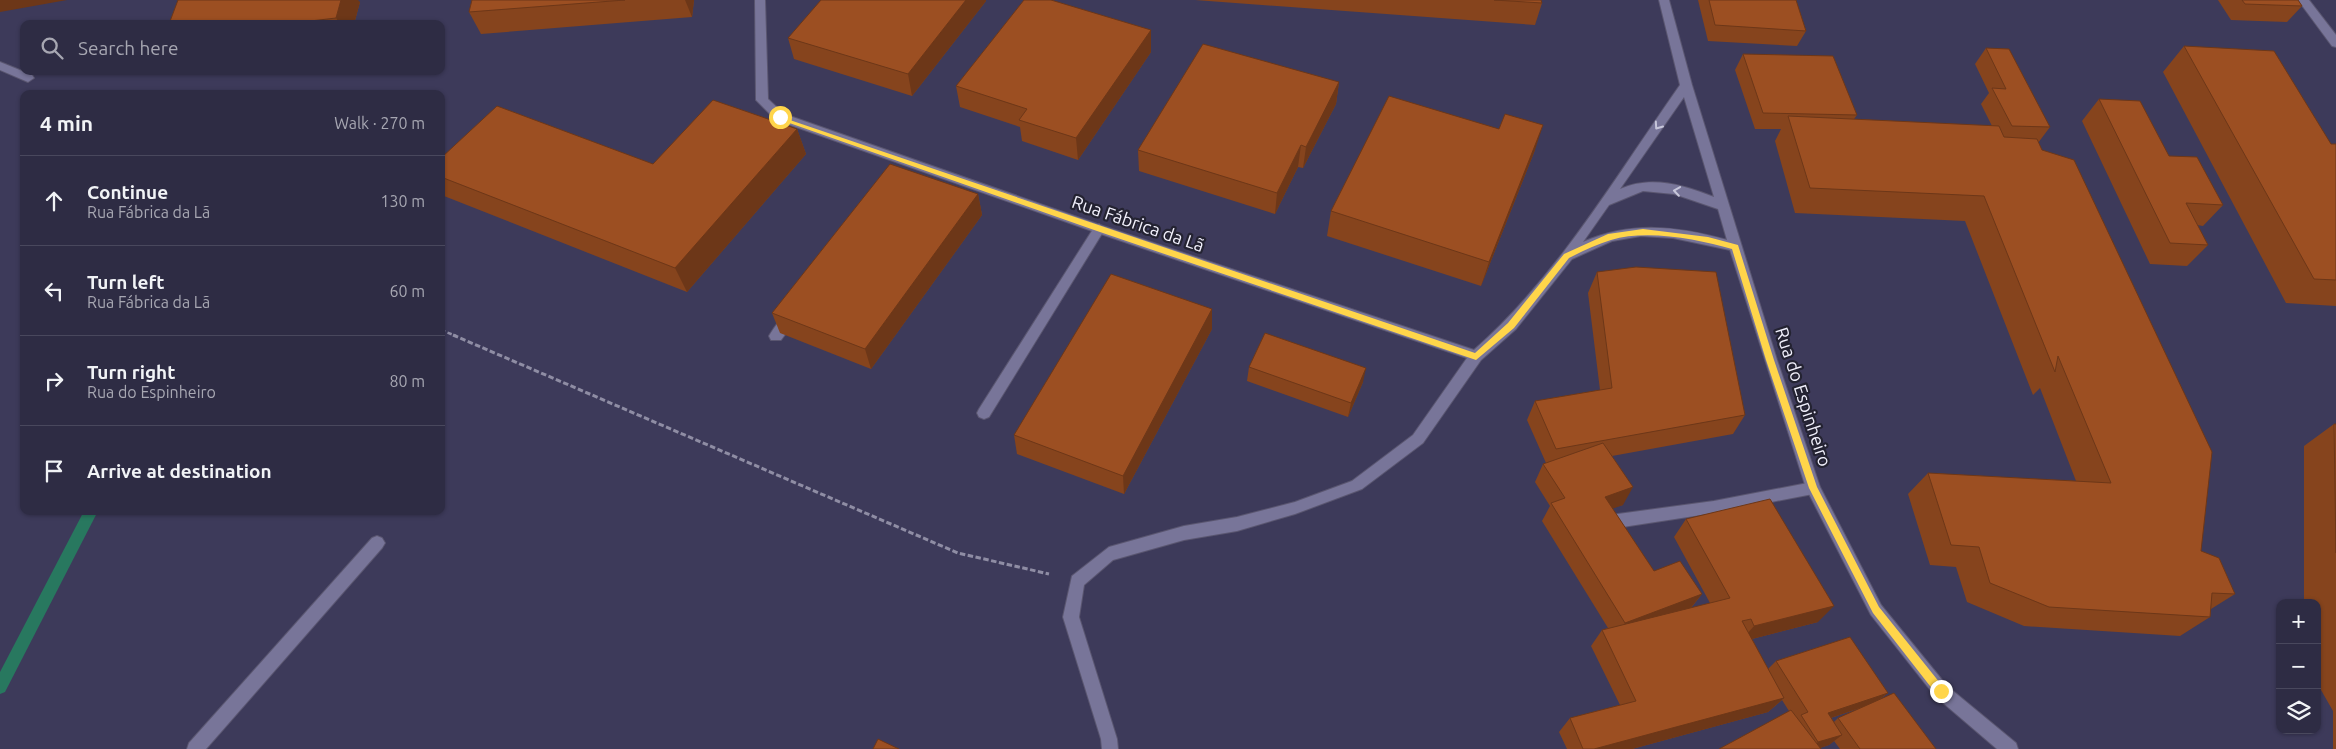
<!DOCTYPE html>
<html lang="en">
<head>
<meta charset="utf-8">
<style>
  :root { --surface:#2e2c44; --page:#36344b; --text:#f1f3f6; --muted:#a7a7b2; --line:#49485d }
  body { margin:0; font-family:Ubuntu,sans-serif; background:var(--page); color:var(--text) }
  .controls { position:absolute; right:15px; bottom:15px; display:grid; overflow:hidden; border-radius:10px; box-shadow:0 1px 4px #0004 }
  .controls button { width:45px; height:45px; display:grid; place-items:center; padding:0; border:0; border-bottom:1px solid var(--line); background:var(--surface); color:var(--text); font:25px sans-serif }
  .stop { position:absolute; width:15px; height:15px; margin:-11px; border:4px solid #ffd54a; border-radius:50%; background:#fff }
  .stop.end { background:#ffd54a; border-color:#fff; box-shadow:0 1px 5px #0008 }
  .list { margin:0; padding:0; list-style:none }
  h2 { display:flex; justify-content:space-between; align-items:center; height:65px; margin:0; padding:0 20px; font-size:21px }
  h2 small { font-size:16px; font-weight:400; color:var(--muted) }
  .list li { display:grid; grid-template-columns:32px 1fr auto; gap:15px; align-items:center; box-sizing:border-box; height:90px; padding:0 20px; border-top:1px solid var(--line) }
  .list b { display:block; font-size:19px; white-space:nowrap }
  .list p { margin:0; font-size:16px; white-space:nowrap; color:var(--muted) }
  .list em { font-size:16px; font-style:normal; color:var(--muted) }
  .icon { flex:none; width:28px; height:28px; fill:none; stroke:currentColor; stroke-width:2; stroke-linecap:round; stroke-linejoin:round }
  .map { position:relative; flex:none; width:2336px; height:749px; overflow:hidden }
  .search { position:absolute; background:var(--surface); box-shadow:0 1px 4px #0004; left:20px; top:20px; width:425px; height:55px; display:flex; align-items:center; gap:12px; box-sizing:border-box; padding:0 18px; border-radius:10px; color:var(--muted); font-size:19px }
  .panel { position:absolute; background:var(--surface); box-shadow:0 1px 4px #0004; left:20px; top:90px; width:425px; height:425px; border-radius:10px }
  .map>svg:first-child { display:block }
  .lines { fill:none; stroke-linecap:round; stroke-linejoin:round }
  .stream { fill:#28785f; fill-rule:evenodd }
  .service-casing { stroke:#5a5670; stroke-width:2 }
  .minor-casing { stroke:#5a5670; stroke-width:2 }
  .path-far1 { stroke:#8f8da4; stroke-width:2.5; stroke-dasharray:4.5 2.5; stroke-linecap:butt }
  .path { stroke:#8f8da4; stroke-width:3; stroke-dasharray:5.5 2.5; stroke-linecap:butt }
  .service { fill:#787599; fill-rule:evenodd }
  .minor { fill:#787599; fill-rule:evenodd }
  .wall { fill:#86441d; fill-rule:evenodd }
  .shaded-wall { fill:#6d3718 }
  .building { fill:#9c4f22; stroke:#6d3718 }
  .oneway { stroke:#c7c6da }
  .route { fill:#ffd54a }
  .labels { text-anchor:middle; stroke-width:4.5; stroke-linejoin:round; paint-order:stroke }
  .street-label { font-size:18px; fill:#f2f1fd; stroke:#242332 }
</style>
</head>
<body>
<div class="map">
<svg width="2336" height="749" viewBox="0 0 2336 749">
  <rect width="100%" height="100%" fill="#3d3a5a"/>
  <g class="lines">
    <polygon class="stream" points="84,511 98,511 5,692 0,694 0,672"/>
    <g class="service-casing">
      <g id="service">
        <polygon points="0,62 32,75 34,78 28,82 0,70"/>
        <polygon points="1099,224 1105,229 1103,232 989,417 984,419 979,417 977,413 979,409 1095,226"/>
        <path d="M791,312L798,317L781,340H771L769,336C774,328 782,315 791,312Z"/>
        <polygon points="1813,482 1818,484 1820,488 1818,492 1813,494 1714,513 1603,530 1598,528 1596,523 1598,518 1603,516 1714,501"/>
      </g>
    </g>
    <g class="minor-casing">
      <g id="minor">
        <path d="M755,0H765L768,99L784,114L1103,226L1474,350C1558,276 1616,176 1680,85L1659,0H1669L1692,85L1777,360L1820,487L1881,605L1947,686L2016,743L2018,749H1997L1935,696L1871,615L1806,488L1730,250L1673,238L1641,236L1612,241L1572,259L1516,329L1481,360L1423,443L1362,489L1295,514L1237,531L1184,540L1113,560L1084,585L1079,617L1117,739L1118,749H1102L1101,739L1063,617L1072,576L1109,547L1184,526L1237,517L1295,502L1352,481L1413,435L1467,358L1095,232L776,120L756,100ZM1684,97L1714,197C1684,185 1651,175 1620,189ZM1643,191L1674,194L1718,209L1727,240C1677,226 1631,221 1583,242L1609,205Z"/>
        <polygon points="2298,0 2309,0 2336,35 2336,47 2332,46"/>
        <polygon points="377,536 382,538 385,543 382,548 206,749 187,749 189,743 372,538"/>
      </g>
    </g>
    <polyline class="path-far1" points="441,330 456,336"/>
    <polyline class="path" points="453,335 958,553 1049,574"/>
    <use href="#service" class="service"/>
    <use href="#minor" class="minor"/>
  </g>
  <g class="wall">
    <polygon points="472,0 694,0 692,17 481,34 469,12"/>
    <polygon points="1195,0 1541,0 1542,3 1535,25"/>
    <polygon points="1698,0 1796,0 1806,31 1797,46 1708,41"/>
    <polygon points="2218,0 2298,0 2302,6 2287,22 2231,20"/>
    <polygon points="986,1 912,96 794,59 788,38"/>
    <polygon points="360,2 354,24 169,24"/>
    <polygon points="1151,30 1151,52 1078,160 1022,141 1020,127 960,107 956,86"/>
    <polygon points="2184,46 2331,144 2336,144 2336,306 2286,303 2163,72"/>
    <polygon points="1986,48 2050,127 2038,143 2201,551 2235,594 2211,609 2210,617 2180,636 2024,626 1967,602 1956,567 1930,565 1908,494 1928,473 2076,481 2040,388 2033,395 1965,221 1795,213 1775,141 1781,129 1755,129 1735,70 1743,54 1857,115 1854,119 1992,126 1981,104 1989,93 1975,64"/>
    <polygon points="1339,82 1336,104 1303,168 1298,167 1275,214 1139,171 1138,150"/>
    <polygon points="2099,99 2223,205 2203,226 2197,225 2208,245 2187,266 2150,264 2082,121"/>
    <polygon points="797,129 806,154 687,292 444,196 441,192 441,158 653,164"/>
    <polygon points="1535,150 1481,286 1327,236 1331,211"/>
    <polygon points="978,194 982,215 871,369 780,333 772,313"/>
    <path d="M1597,272L1745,415L1733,434L1612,456L1623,505L1612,508L1654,571L1702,594L1691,608L1710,603L1674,537L1686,519L1818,622L1752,639L1768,669L1776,661L1888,693L1879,700L1936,749H1840L1834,741L1829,745L1820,748L1789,711L1782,700L1768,712L1632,749H1567L1559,732L1570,718L1620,705L1591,646L1602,630L1608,628L1542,521L1550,506L1535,482L1543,464L1546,463L1527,420L1535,401L1600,390L1588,293ZM1860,708L1838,718L1834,722L1831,718Z"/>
    <polygon points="1212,329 1124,494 1017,454 1014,435"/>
    <polygon points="1249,367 1363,382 1348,417 1247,381"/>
    <polygon points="2334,424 2336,424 2336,749 2333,749 2333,711 2317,683 2317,603 2304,603 2304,446"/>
  </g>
  <g class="shaded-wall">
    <polygon points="0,0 67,0 0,12"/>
    <polygon points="341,0 358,0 360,2 354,24 340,24 336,18"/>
    <polygon points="685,0 694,0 692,17"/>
    <polygon points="966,0 986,0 986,1 912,96 908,74"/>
    <polygon points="1151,30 1151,52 1078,160 1076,138"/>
    <polygon points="1339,82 1336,104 1303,168 1306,147"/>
    <polygon points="1543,125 1535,150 1481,286 1489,262"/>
    <polygon points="797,129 806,154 687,292 675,268"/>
    <polygon points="1301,145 1298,167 1275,214 1277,193"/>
    <polygon points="978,194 982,215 871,369 865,349"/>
    <polygon points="1212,309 1212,329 1124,494 1123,476"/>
    <polygon points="1366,368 1363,382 1348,417 1351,403"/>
    <polygon points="1633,487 1623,505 1595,515 1605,497"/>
    <polygon points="1702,594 1689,610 1614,638 1625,623"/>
    <polygon points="1834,606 1818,622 1740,642 1754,626"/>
    <polygon points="1888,693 1874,703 1816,723 1828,713"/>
    <polygon points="1784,698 1768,712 1632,749 1594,749"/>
    <polygon points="1842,735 1829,745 1817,749 1810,749 1818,742"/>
  </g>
  <g class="building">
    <polygon points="178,0 341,0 336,18 285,24 169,24"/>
    <polygon points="472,0 625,0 469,12"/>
    <polygon points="821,0 966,0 908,74 788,38"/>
    <polygon points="1024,0 1051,0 1151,30 1076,138 1019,120 1027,109 956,86"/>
    <polygon points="1494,0 1541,0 1542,3"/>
    <polygon points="1709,0 1796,0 1806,31 1715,25"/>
    <polygon points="2242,0 2298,0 2302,6 2245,4"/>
    <polygon points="1203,44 1339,82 1306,147 1301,145 1277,193 1138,150"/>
    <polygon points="2184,46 2274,51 2331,144 2336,144 2336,280 2314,279"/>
    <polygon points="1986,48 2009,49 2050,127 2012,126 1992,88 2006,89"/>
    <polygon points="1743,54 1833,56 1857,115 1763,113"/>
    <polygon points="1389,96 1499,129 1505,114 1543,125 1489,262 1331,211"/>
    <polygon points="2099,99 2140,101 2169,156 2197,157 2223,205 2186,203 2208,245 2170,243"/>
    <polygon points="713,100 797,129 675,268 441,177 441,158 497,106 653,164"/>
    <polygon points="1788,116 1999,126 2004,137 2037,139 2042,150 2074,160 2212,452 2201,551 2219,558 2235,594 2212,593 2210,617 2049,607 1990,583 1979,547 1951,545 1928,473 2111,483 2058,356 2055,372 1984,196 1810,188"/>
    <polygon points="890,164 978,194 865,349 772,313"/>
    <polygon points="1636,267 1716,272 1745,415 1556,449 1535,401 1612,388 1597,272"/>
    <polygon points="1111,274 1212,309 1123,476 1014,435"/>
    <polygon points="1265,333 1366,368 1351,403 1249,367"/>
    <polygon points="2334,424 2336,424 2336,553"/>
    <polygon points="1603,443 1633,487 1605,497 1654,571 1680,561 1702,594 1625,623 1551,503 1565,498 1543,464"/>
    <polygon points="1770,499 1834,606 1754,626 1751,619 1742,621 1784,698 1594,749 1583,749 1570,718 1636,701 1602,630 1730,598 1686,519"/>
    <polygon points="1850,637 1888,693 1828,713 1842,735 1818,742 1801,715 1808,712 1776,661"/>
    <polygon points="1894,693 1936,749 1860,749 1838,718"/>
    <polygon points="1791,710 1821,749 1719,749"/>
    <polygon points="878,739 899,749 873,749"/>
  </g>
  <defs><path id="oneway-chevron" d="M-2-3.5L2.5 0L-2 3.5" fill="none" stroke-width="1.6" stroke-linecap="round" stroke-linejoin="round" transform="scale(1.25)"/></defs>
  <g class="oneway">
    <use href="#oneway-chevron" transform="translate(1658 126) rotate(125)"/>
    <use href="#oneway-chevron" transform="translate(1677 191) rotate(-172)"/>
  </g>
  <path class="route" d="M778,116L1475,353L1508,323L1564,254L1608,234L1643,229L1708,237L1738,245L1774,360L1817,487L1879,607L1944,688V695H1937L1873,613L1809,488L1766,360L1732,249C1698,239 1646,229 1611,240C1597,244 1583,251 1569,258L1514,328L1476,360L1097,231L778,119Z"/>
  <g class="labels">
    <g class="street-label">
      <text transform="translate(1138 224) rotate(19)" y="6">Rua Fábrica da Lã</text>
      <text transform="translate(1803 397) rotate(72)" y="6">Rua do Espinheiro</text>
    </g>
  </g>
</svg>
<div class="controls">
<button>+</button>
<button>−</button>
<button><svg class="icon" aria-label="layers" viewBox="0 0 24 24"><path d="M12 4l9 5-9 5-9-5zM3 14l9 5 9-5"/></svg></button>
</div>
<div class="stop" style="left:780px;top:117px"></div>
<div class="stop end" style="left:1941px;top:691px"></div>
<div class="search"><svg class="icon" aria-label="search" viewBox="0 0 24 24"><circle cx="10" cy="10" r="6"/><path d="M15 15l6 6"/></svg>Search here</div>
<section class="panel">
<h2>4 min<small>Walk · 270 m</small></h2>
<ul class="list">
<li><svg class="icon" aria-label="ahead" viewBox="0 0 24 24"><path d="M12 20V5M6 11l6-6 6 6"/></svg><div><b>Continue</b><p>Rua Fábrica da Lã</p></div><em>130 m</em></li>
<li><svg class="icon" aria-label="left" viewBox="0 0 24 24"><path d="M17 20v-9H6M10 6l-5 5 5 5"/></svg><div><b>Turn left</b><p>Rua Fábrica da Lã</p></div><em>60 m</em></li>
<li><svg class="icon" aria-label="right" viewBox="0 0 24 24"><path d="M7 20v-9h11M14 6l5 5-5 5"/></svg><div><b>Turn right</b><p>Rua do Espinheiro</p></div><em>80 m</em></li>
<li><svg class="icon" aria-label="arrive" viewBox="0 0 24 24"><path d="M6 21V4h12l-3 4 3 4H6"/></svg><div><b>Arrive at destination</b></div></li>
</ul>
</section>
</div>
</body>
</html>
